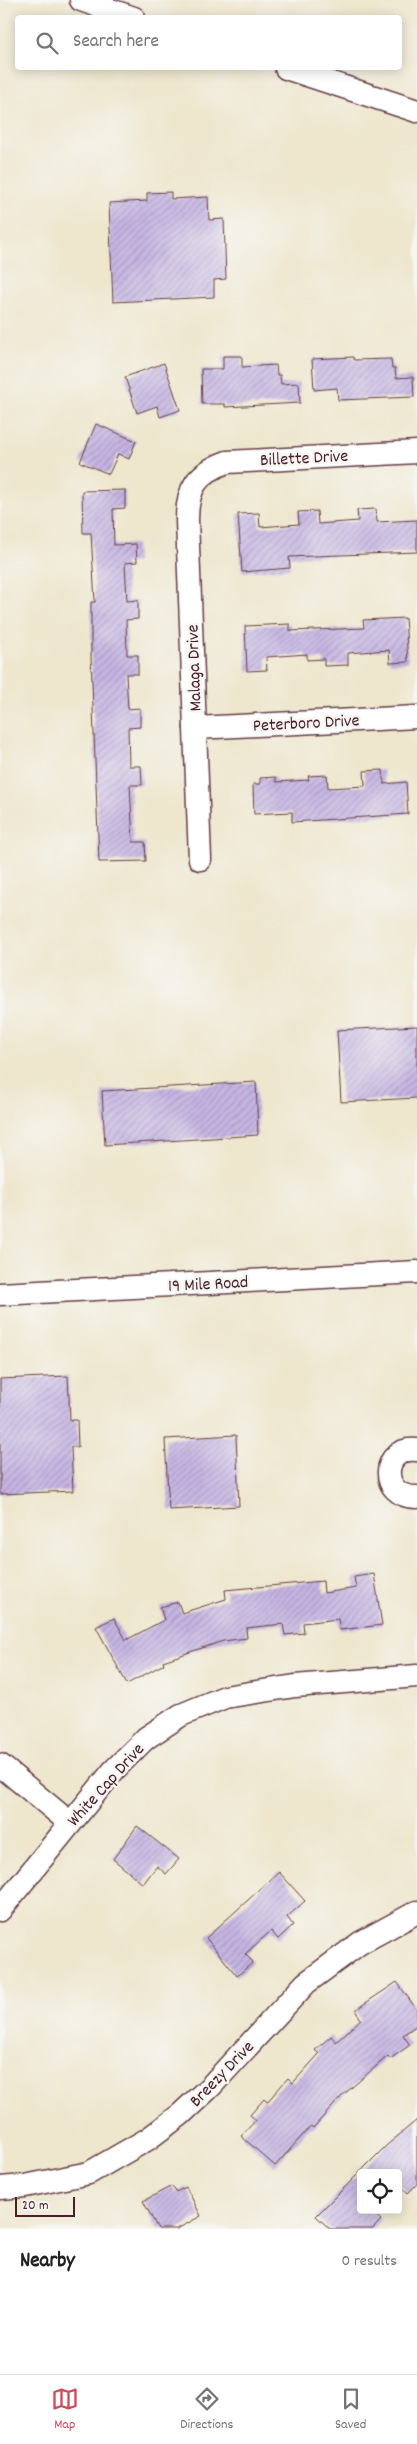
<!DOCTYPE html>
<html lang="en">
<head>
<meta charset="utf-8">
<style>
  :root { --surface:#fff; --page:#f6f6f6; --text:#202124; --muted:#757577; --line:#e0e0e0; --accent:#d1495b }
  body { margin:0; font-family:Dekko,sans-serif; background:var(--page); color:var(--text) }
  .controls { position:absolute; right:15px; bottom:15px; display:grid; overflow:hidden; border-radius:5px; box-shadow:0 2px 12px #0003 }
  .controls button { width:45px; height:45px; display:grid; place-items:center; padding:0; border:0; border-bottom:1px solid var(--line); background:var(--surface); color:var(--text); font:25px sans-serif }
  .scale { position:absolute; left:15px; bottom:12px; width:60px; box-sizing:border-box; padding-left:5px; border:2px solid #4a1f2b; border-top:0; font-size:14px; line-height:18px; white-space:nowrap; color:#4a1f2b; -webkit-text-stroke:4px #f6f6f2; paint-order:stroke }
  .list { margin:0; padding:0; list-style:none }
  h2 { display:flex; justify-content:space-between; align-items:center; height:65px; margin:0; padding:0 20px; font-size:21px }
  h2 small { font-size:16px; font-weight:400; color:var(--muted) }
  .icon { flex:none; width:28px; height:28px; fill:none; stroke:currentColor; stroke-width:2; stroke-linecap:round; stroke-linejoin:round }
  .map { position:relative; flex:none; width:417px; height:2229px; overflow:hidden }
  .search { position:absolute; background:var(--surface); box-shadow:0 2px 12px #0003; left:15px; right:15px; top:15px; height:55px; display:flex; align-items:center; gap:12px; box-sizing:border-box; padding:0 18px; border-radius:5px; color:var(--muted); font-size:19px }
  .sheet { height:145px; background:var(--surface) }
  nav { display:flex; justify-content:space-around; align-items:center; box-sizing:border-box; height:70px; border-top:1px solid var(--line); background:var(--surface); font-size:14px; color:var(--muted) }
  nav a { display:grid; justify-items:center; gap:2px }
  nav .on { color:var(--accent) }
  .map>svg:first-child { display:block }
  .building { fill:url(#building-hatch) }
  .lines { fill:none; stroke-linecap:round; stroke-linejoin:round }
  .minor-casing { stroke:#633d43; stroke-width:25 }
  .minor { stroke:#fff; stroke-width:22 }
  .labels { text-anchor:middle; stroke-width:5; stroke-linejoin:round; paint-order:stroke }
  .street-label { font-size:18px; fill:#4a1f2b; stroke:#f6f6f2 }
</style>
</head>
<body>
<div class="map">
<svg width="417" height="2229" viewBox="0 0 417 2229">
  <defs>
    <pattern id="building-hatch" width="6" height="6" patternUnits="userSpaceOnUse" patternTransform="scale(1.25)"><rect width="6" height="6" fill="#c6b6e4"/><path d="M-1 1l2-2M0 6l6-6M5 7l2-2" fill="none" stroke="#a393b9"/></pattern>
  </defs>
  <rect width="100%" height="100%" fill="#f6f6f2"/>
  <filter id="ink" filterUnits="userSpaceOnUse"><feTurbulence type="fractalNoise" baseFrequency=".02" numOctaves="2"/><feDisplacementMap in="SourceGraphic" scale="10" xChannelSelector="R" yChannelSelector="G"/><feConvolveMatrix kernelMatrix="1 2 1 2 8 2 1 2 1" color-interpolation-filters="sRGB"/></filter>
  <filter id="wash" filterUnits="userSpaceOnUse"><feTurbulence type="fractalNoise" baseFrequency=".0096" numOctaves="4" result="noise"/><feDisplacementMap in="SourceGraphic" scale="20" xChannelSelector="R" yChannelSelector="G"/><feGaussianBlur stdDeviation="1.12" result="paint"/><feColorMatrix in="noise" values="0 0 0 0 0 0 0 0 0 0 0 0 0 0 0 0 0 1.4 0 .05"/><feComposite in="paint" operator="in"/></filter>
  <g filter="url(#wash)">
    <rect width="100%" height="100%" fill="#eee6cd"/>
    <g id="blocks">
      <g class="building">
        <polygon points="171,192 171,199 208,197 209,220 224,219 226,279 214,280 214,297 113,302 109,203 147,201 147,193"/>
        <polygon points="223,356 242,356 242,367 276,365 277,375 280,375 281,384 299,383 300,403 225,407 225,404 202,404 201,369 223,369"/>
        <polygon points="353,357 354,360 391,359 392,368 395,368 396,378 413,377 414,397 338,400 337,388 314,390 312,359"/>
        <polygon points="164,363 180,410 160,417 157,406 137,413 125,377"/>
        <polygon points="96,424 136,441 129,459 118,454 109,474 80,462"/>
        <polygon points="125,490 125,508 113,509 114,545 136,544 137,562 125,563 127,601 138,600 138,619 126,620 127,655 138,655 138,674 126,674 128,709 140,708 140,727 128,728 129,766 141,766 142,785 130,785 133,842 145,842 146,861 99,862 91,656 91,602 95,602 91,533 83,533 82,491"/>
        <polygon points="376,509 377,522 417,520 417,552 289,557 290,568 242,572 238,514 259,513 260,527 299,524 298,512 317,511 318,524 358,521 357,510"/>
        <polygon points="405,618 408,662 390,663 389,650 348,653 348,665 324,666 324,659 307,660 307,654 266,657 267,670 247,671 245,626 290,624 290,631 364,628 363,620"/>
        <polygon points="383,770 384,784 406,782 408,814 292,822 292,812 254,814 253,784 260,784 260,778 276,777 276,782 309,780 308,776 327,775 328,788 365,786 364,771"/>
        <polygon points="417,1026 417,1098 341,1102 337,1030"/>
        <polygon points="256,1082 258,1135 105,1145 102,1091"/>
        <polygon points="68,1376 70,1420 77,1420 78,1447 71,1447 73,1491 0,1494 0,1379"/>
        <polygon points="236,1435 239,1506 169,1510 165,1439"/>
        <polygon points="374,1574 382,1625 340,1630 338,1619 303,1623 304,1633 285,1635 283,1624 246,1628 247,1638 223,1641 163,1661 164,1664 127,1684 96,1627 114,1618 126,1640 164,1620 160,1607 178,1602 182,1613 226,1599 225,1590 323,1581 324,1593 356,1588 354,1577"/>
        <polygon points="137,1826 179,1859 166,1874 157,1866 143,1884 113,1859"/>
        <polygon points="279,1872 305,1901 287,1917 293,1925 278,1939 271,1931 245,1954 253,1962 237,1976 206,1938"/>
        <polygon points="397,1982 417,2010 417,2025 403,2035 410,2045 390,2059 388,2056 342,2096 313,2128 311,2126 275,2166 241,2136 256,2120 250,2115 264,2099 267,2102 288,2078 293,2083 319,2054 315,2050 331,2036 336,2042 361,2019 355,2010"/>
        <polygon points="417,2120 417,2184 408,2193 398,2184 398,2173 361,2173 361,2210 371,2210 381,2220 373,2229 330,2229 316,2216 387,2145"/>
        <polygon points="172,2186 176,2192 186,2187 201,2216 177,2229 158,2229 143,2201"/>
      </g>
    </g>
  </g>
  <g filter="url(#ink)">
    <use href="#blocks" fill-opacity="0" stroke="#633d43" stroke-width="1"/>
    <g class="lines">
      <g class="minor-casing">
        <g id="minor">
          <polyline points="81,0 134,18"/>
          <polyline points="286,68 417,111"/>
          <polyline points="195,728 417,717"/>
          <path d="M200,859L187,520C187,488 197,473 227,462L417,452"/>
          <polyline points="0,1294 417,1272"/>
          <path d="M417,1450C381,1445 378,1498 417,1497"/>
          <polyline points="0,1765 70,1823"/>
          <polyline points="0,1910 114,1770 146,1738 181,1715 225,1697 295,1686 417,1676"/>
          <polyline points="0,2188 25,2186 89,2173 148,2139 180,2115 210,2087 306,1983 360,1943 417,1912"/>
        </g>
      </g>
      <use href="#minor" class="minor"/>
    </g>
  </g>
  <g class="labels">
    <g class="street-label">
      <text transform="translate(304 457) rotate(-3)" y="6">Billette Drive</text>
      <text transform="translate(193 668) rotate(-92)" y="6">Malaga Drive</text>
      <text transform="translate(306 722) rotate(-3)" y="6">Peterboro Drive</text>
      <text transform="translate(208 1283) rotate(-3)" y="6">19 Mile Road</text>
      <text transform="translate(105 1784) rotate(-48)" y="6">White Cap Drive</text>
      <text transform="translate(221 2073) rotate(-46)" y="6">Breezy Drive</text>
    </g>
  </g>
</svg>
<div class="controls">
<button><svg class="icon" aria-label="locate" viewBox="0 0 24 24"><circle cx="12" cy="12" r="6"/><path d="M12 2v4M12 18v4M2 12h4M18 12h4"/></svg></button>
</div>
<div class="scale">20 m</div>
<div class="search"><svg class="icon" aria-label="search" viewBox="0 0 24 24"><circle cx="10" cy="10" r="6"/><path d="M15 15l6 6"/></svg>Search here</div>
</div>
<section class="sheet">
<h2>Nearby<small>0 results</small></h2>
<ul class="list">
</ul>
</section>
<nav>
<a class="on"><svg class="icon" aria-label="map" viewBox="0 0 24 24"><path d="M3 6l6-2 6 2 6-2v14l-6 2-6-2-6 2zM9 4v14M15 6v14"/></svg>Map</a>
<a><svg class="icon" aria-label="directions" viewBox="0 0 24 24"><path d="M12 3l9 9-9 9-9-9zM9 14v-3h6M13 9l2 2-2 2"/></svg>Directions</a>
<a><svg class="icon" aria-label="saved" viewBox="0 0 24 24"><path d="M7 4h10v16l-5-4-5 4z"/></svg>Saved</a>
</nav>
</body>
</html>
